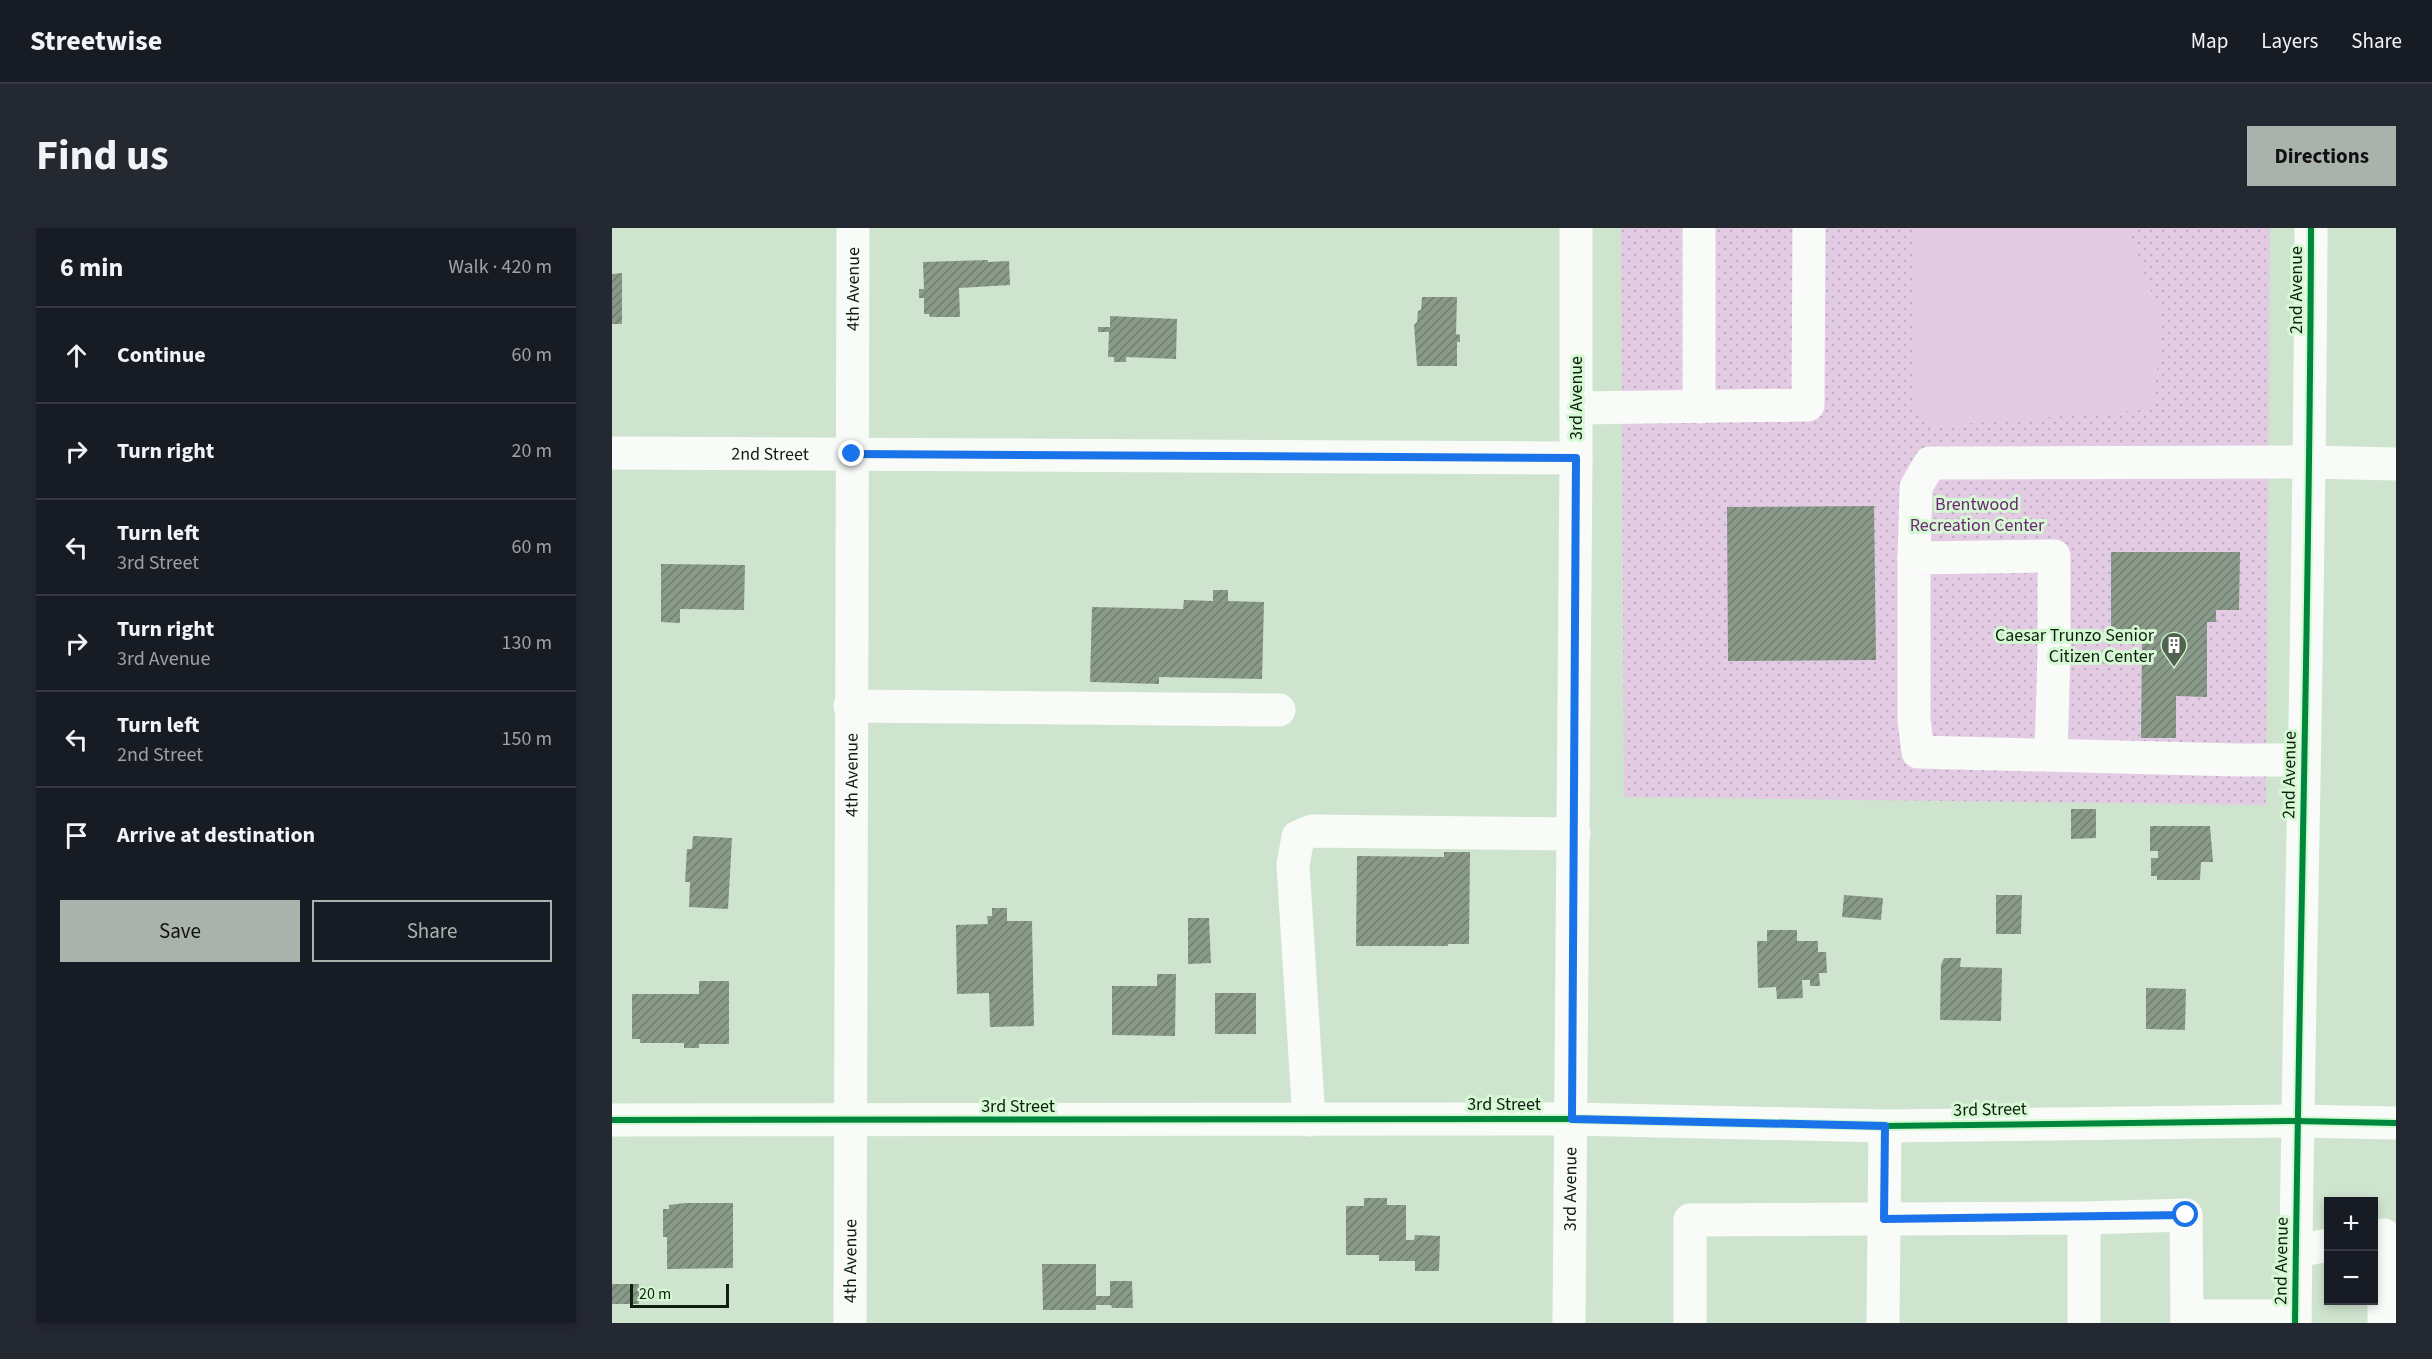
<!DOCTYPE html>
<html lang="en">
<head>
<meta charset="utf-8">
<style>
  :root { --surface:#171b24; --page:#242831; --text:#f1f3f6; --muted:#9ea1a6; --line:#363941; --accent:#aab2ac }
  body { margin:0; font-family:"Source Sans 3",sans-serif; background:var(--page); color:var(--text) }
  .controls { position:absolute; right:18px; bottom:18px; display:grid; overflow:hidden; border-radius:0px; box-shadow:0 3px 9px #0003 }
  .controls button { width:54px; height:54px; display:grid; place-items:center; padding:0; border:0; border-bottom:2px solid var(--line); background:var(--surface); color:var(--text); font:30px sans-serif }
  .scale { position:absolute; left:18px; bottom:15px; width:99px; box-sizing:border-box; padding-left:6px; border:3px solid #101e10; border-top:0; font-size:16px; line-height:21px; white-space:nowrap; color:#101e10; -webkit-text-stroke:4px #d4f9d3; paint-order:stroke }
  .stop { position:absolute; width:18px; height:18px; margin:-14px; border:4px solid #1a73e8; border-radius:50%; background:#fff }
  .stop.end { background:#1a73e8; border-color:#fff; box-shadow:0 2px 6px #0008 }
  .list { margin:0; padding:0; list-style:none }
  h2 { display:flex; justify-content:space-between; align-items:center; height:78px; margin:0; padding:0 24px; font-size:26px }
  h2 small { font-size:20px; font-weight:400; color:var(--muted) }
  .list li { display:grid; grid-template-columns:39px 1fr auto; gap:18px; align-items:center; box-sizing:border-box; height:96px; padding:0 24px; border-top:2px solid var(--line) }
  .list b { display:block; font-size:22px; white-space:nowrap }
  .list p { margin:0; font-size:20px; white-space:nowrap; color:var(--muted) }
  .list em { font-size:20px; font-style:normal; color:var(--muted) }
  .actions { display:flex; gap:12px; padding:18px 24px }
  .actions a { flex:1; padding:14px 0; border:2px solid var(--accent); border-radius:0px; text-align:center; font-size:21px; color:var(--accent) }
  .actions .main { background:var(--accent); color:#111 }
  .icon { flex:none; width:33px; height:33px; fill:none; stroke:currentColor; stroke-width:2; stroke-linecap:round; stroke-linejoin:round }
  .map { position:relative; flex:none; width:1784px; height:1095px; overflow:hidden; border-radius:0px }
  header { display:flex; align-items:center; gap:36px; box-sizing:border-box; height:84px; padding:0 30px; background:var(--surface); border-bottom:2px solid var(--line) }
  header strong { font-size:28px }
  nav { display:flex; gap:33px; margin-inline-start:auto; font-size:21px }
  .intro { display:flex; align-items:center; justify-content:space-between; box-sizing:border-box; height:144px; padding:0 36px }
  h1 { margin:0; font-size:42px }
  .button { padding:15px 27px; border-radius:0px; background:var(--accent); color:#111; font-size:21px; font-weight:700 }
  main { display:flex; gap:36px; padding:0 36px }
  aside { flex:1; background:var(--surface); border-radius:0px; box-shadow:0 3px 9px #0003 }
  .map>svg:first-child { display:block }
  .park { fill:url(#park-dots) }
  .garden { fill:#e2cbe3 }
  .building { fill:url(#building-hatch) }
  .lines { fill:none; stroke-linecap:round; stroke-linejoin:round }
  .minor { stroke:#f8fbf8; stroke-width:33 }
  .cycleway-casing { stroke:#d4f9d3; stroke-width:10 }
  .cycleway { stroke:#00873e; stroke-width:6 }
  .route { stroke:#1a73e8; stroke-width:8 }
  .labels { text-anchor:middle; stroke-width:6; stroke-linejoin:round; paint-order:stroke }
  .street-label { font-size:18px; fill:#101e10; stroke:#d4f9d3 }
  .park-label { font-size:18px; fill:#6f2575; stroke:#d4f9d3 }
  .poi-label { font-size:18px; fill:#101e10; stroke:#d4f9d3; text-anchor:end }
</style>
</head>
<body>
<header>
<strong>Streetwise</strong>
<nav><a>Map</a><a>Layers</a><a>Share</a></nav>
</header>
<div class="intro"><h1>Find us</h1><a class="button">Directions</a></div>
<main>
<aside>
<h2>6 min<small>Walk · 420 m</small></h2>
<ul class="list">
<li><svg class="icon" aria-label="ahead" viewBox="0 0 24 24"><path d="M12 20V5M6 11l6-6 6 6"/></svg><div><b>Continue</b></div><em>60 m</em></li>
<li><svg class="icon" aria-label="right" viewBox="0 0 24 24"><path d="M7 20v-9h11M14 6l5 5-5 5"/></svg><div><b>Turn right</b></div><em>20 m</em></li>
<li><svg class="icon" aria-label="left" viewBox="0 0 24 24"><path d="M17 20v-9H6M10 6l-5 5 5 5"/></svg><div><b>Turn left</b><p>3rd Street</p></div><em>60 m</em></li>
<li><svg class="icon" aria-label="right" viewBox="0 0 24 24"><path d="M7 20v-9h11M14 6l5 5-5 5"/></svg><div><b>Turn right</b><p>3rd Avenue</p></div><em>130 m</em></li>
<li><svg class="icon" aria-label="left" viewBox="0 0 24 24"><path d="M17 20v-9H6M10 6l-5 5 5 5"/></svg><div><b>Turn left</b><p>2nd Street</p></div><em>150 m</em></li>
<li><svg class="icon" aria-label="arrive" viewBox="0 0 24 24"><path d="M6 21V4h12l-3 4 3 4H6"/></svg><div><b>Arrive at destination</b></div></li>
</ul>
<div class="actions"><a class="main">Save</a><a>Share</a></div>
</aside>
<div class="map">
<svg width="1784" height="1095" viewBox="0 0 1784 1095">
  <defs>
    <pattern id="park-dots" width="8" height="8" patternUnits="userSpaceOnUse" patternTransform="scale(1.5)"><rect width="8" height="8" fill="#e2cbe3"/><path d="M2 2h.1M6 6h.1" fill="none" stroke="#c1aec2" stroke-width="1.8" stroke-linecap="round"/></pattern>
    <pattern id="building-hatch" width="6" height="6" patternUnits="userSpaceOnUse" patternTransform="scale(1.5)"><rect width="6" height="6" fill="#8a9a8a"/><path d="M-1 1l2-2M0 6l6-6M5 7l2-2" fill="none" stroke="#6f7d6f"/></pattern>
  </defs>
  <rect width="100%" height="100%" fill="#cfe4ce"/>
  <polygon class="park" points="1009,0 1658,0 1654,577 1012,569"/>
  <polygon class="garden" points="1302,0 1515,0 1549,89 1542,181 1321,198 1302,181"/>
  <g class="building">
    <polygon points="376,32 376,34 397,33 398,57 347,60 348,89 318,89 317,86 312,86 312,70 307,70 307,61 312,61 311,34"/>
    <polygon points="10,45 10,96 0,96 0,46"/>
    <polygon points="810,69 845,69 844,106 848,107 848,114 845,114 845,138 805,138 802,97 805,94 806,83 809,82"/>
    <polygon points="498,88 565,91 564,131 514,129 514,134 502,134 502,129 496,129 497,104 486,104 486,99 498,99"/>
    <polygon points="1262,278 1264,432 1116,433 1115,279"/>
    <polygon points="1499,324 1628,324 1627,382 1604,382 1604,394 1595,394 1595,469 1564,468 1564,510 1529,510 1530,411 1499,411"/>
    <polygon points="49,336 133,337 132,382 68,381 68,395 49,394"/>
    <polygon points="601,362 616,362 616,373 652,374 650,451 547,449 547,456 478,454 480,379 571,381 572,372 601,373"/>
    <polygon points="1459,581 1484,581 1484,610 1459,611"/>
    <polygon points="1538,598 1598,598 1601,634 1589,634 1588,652 1545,652 1545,648 1539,648 1539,630 1546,630 1546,623 1538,623"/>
    <polygon points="81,608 120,610 116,681 77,679 78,654 73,654 75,621 80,621"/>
    <polygon points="832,624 858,624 857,716 836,716 836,718 744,718 745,628 832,629"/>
    <polygon points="1232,667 1271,670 1269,692 1230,689"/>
    <polygon points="1384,667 1410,667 1409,706 1384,706"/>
    <polygon points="380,680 395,680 395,693 420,693 422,798 378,799 377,765 345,766 344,697 376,696 375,688 380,688"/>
    <polygon points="576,690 597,690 599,735 576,736"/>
    <polygon points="1155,702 1185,702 1185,713 1206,713 1206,724 1214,724 1215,745 1207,745 1208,758 1198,758 1198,752 1190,752 1191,770 1165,771 1164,759 1146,760 1145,713 1155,713"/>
    <polygon points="1332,730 1349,730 1348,739 1390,740 1389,793 1328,792 1329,737"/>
    <polygon points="545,746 564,746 563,808 500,807 500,758 545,758"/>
    <polygon points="87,753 117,753 117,816 87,816 87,820 72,820 72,815 28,815 28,811 20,811 20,766 87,766"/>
    <polygon points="1534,760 1574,761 1573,802 1534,801"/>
    <rect x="603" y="765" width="41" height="41"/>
    <polygon points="752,970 775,970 775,977 794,977 794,1012 802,1012 803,1007 828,1008 827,1043 803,1043 803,1033 767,1033 767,1027 734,1027 734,978 752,978"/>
    <polygon points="73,975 121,975 121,1040 55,1041 55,1009 51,1009 51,981 57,981 57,977"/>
    <polygon points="430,1036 484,1036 484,1068 498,1068 498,1053 520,1053 521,1080 500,1080 499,1077 484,1077 484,1082 431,1082"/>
    <rect x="0" y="1056" width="27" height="20"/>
  </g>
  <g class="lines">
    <g class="minor">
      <polyline points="1087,0 1087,179"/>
      <polyline points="964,180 1196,177 1197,0"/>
      <path id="s1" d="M0,225L964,230"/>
      <polyline points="1302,330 1304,259 1318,235 1698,234 1784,236"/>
      <polyline points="238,478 667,482"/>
      <polyline points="1439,527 1442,425 1442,328 1302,330 1302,492 1306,524 1626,532 1692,532"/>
      <polyline points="0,892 960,891 1273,898 1684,893 1784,895"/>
      <polyline points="697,892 681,637 686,609 700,603 962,606"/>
      <polyline points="1472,990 1574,987 1575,1095"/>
      <polyline points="1772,1007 1772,1095"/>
      <polyline points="1685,1023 1716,1017"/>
      <polyline points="1575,1088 1683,1088"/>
      <path id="s2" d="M238,1095L241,0"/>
      <path id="s3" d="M957,1095L964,230V0"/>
      <polyline points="1078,1095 1078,992 1472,990 1472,1095"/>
      <polyline points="1271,1095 1273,898"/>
      <path d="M1683,1095C1687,730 1698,365 1699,0"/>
    </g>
    <g class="cycleway-casing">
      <g id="cycleway">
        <polyline points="0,892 960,891 1273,898 1684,893 1784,895"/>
        <path d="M1683,1095C1687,730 1698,365 1699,0"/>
      </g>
    </g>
    <use href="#cycleway" class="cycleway"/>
  </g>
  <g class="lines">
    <polyline class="route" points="240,226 964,230 960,891 1273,898 1272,991 1574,987"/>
  </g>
  <defs>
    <g id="building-pin" transform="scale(1.35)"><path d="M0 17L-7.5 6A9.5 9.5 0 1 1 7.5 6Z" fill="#536352" stroke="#d4f9d3"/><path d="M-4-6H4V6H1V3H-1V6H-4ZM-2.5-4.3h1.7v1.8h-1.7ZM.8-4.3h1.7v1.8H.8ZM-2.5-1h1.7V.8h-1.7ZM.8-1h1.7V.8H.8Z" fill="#fff"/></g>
  </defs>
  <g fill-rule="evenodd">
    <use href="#building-pin" x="1562" y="417"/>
  </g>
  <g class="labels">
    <g class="street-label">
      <text dy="6" stroke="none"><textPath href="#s2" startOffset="1034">4th Avenue</textPath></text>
      <text transform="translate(1684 62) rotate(-90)" y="6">2nd Avenue</text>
      <text transform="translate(964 170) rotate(-90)" y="6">3rd Avenue</text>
      <text dy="6" stroke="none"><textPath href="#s1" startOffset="158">2nd Street</textPath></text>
      <text dy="6" stroke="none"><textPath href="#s2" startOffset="548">4th Avenue</textPath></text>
      <text transform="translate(1677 547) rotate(-89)" y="6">2nd Avenue</text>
      <text x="892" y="882">3rd Street</text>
      <text x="406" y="884">3rd Street</text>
      <text transform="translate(1378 881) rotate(-1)" y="6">3rd Street</text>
      <text dy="6" stroke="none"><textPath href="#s3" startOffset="134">3rd Avenue</textPath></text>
      <text dy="6" stroke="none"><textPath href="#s2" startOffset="62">4th Avenue</textPath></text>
      <text transform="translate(1669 1033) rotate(-89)" y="6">2nd Avenue</text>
    </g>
    <g class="park-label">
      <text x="1365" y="282">Brentwood<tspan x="1365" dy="21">Recreation Center</tspan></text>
    </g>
    <g class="poi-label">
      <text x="1542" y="413">Caesar Trunzo Senior<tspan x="1542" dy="21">Citizen Center</tspan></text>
    </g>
  </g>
</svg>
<div class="controls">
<button>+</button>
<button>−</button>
</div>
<div class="scale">20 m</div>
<div class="stop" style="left:1574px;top:987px"></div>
<div class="stop end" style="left:240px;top:226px"></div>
</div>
</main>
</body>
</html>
